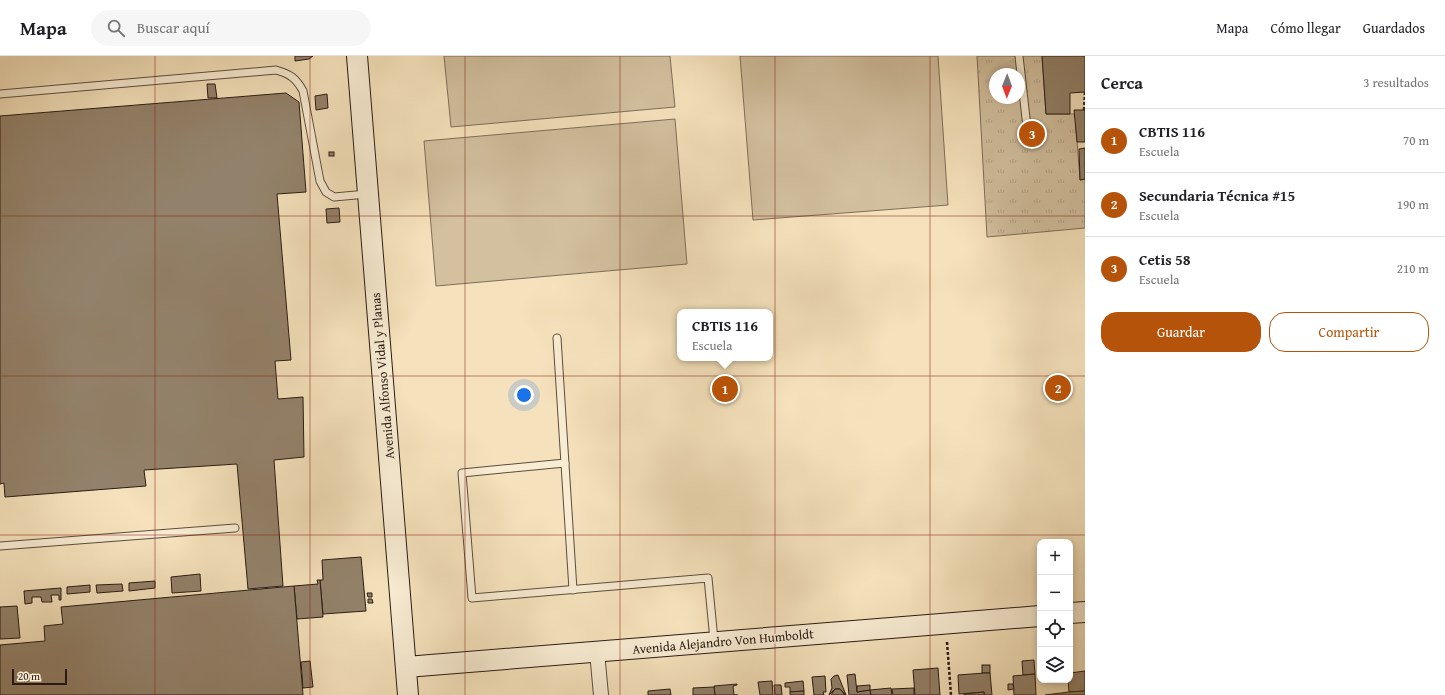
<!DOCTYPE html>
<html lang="es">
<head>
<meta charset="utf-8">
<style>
  :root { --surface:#fff; --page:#f6f6f6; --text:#202124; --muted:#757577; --line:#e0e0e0; --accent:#b45309 }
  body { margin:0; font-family:"Gentium Book Plus",serif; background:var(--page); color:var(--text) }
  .controls { position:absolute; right:12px; bottom:12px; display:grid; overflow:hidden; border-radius:8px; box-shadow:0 2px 6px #0003 }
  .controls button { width:36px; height:36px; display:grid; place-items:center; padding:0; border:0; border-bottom:1px solid var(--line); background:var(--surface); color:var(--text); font:20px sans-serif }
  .compass { position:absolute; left:989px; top:12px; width:36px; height:36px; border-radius:50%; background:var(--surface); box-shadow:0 2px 6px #0003; rotate:181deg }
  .scale { position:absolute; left:12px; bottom:10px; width:55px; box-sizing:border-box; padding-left:4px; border:2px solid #291b14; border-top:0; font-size:11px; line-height:14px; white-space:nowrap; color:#291b14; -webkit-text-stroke:3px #f8ecd3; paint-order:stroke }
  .you { position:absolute; left:524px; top:339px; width:14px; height:14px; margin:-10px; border:3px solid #fff; border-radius:50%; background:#1a73e8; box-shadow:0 0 0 6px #1a73e833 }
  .badge { display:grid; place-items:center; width:26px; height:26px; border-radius:50%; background:var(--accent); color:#fff; font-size:13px; font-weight:700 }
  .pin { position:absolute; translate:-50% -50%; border:2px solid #fff; box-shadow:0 1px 4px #0006 }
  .popup { position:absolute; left:677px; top:253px; width:96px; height:52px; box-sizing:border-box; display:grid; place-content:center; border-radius:8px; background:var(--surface); filter:drop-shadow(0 1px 3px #0005); font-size:13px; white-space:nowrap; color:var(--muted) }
  .popup b { font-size:15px; color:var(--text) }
  .popup::after { content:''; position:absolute; left:50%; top:100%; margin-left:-8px; border:8px solid transparent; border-top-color:var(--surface) }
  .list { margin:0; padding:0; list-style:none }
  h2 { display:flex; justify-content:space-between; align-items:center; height:52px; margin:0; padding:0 16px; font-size:17px }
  h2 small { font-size:13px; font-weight:400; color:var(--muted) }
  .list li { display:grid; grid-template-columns:26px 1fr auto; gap:12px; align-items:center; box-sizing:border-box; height:64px; padding:0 16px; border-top:1px solid var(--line) }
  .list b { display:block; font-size:15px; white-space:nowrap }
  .list p { margin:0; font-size:13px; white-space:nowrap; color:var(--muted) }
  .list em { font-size:13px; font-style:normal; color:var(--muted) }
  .actions { display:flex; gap:8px; padding:12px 16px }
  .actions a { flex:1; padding:9px 0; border:1px solid var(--accent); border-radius:16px; text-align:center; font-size:14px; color:var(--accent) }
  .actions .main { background:var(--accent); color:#fff }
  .icon { flex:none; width:22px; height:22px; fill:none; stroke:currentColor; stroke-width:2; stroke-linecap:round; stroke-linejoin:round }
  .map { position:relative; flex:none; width:1085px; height:639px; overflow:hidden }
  header { display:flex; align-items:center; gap:24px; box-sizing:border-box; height:56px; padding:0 20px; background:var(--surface); border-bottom:1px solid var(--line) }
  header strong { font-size:19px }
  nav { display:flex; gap:22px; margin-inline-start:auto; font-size:14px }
  .search { width:280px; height:36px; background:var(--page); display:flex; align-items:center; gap:10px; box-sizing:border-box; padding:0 14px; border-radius:22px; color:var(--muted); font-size:15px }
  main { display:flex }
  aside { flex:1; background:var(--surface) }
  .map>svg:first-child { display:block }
  .grass { fill:url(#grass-tufts); stroke:#7e6e5a; fill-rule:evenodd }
  .garden { fill:#d2c09f; stroke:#7e6e5a }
  .building { fill:#93826b; stroke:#291b14 }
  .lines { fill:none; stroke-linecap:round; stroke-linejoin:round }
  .lane-casing { stroke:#5c4d3e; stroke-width:9 }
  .street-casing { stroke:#5c4d3e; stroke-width:16 }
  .secondary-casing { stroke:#291b14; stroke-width:22 }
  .path { stroke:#291b14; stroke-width:2.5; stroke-dasharray:3 2; stroke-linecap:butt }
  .lane { stroke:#f8ecd3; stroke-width:7 }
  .street { stroke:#f8ecd3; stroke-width:14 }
  .secondary { stroke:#f8ecd3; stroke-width:20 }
  .grid { fill:none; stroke:#8f2418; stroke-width:1; stroke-opacity:0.55 }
  .labels { text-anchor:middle; stroke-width:3.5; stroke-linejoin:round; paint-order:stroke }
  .street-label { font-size:13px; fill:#291b14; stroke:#f8ecd3 }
</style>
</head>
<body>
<header>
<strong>Mapa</strong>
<div class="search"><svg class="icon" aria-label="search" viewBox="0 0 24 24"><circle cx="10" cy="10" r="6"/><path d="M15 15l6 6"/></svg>Buscar aquí</div>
<nav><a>Mapa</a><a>Cómo llegar</a><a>Guardados</a></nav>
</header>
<main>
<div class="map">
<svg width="1085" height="639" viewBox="0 0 1085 639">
  <defs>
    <pattern id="grass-tufts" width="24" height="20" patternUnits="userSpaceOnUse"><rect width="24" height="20" fill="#d2c09f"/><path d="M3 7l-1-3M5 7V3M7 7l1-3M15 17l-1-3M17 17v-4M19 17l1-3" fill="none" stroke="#b4a488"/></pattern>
  </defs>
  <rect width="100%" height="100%" fill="#f5e2bc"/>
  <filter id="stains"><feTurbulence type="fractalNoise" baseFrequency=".005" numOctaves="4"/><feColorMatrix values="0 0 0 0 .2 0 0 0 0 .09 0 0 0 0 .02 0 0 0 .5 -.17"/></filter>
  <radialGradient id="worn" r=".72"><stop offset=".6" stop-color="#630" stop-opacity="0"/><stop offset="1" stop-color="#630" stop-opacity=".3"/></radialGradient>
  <path class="grass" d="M977,0H1042L1046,58H1075L1080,124L1085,123V172L987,181ZM995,18H1019V42H995Z"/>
  <g class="garden">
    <polygon points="444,0 670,0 675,51 451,71"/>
    <polygon points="740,0 938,0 948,149 753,164"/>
    <polygon points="675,63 687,208 436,230 424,85"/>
  </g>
  <g class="building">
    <polygon points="295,0 313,0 309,3 295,5"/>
    <polygon points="1042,0 1085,0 1085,36 1070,37 1070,58 1046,58"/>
    <polygon points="207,28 215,28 217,42 208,42"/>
    <polygon points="286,37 299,46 306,136 277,138 291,304 275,305 278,343 303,341 304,401 274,404 283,530 248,533 237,408 144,414 146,430 5,441 4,427 0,428 0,60"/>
    <polygon points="327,38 328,52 316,54 315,40"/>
    <polygon points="1074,54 1085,54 1085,86 1077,86"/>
    <polygon points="1085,92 1085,123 1080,124 1079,93"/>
    <rect x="329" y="96" width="5" height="4"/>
    <polygon points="339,152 340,166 327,167 326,153"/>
    <polygon points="361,501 366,555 323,558 320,524 323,524 322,504"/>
    <polygon points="200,518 201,535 172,537 171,521"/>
    <polygon points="317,524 320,524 323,561 297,563 294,530 318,528"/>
    <polygon points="155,525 155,532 129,535 129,527"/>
    <polygon points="122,528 123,535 97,537 96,529"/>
    <polygon points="90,529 90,536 67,538 67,531"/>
    <polygon points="294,530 303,639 0,639 0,589 45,585 44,570 63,568 61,551"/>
    <polygon points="61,532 61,544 59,544 59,539 51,539 52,546 42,546 41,541 32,541 32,547 25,548 24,535"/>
    <polygon points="367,537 372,537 372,541 368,541"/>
    <polygon points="368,543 372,543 373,547 368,547"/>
    <polygon points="17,550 20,582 0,583 0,551"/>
    <polygon points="1034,604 1035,618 1023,619 1022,605"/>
    <polygon points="310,605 313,631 303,632 301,606"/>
    <rect x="982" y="609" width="8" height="8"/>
    <polygon points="938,612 940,639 915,639 913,614"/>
    <polygon points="1085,615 1085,635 1069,636 1068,624 1070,624 1070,617"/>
    <polygon points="985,617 990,617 992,639 984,639 984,636 959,638 958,619"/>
    <polygon points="855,618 857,636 870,634 871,639 849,639 847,619"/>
    <polygon points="1035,618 1036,639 1014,639 1013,620"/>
    <polygon points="838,619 846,639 840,633 835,633 829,639 832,632 831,623 834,620"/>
    <polygon points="825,620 826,636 823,636 824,639 814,639 812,621"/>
    <polygon points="772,625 773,639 760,639 758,626"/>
    <polygon points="803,625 804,635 790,636 790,631 785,631 785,627"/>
    <polygon points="737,628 737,629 733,630 734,639 738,639 715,639 714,630"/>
    <polygon points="1008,628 1013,628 1014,633 1008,634"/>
    <polygon points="774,629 781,629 782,639 775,639"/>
    <polygon points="870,629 870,634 857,636 857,630"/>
    <polygon points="714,631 715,639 693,639 693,632"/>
    <polygon points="891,632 892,639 871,639 870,634"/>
    <polygon points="914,632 914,639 893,639 892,633"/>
    <polygon points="670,633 671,639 648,639 648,635"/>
    <polygon points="835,633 840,633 845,639 831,639"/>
    <polygon points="804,635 804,639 790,639 790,636"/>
    <polygon points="1085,635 1085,639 1045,639 1069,636"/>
    <polygon points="984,636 984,639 964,639 964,638"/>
  </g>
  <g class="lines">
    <g class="lane-casing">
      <g id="lane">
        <polyline points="1019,0 1028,80"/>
        <path d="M0,38L276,14C290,18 296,22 303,35L320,125L326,136L334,141L367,138"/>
        <polyline points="557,282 573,534"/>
        <polyline points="565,407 462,417 472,542 708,522 714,584"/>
        <polyline points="0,490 235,472"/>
      </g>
    </g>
    <g class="street-casing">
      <polyline id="street" points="597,596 601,639"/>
    </g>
    <g class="secondary-casing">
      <g id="secondary">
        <polyline points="357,0 408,639"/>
        <polyline points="1070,557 1085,556"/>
        <polyline points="406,611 1040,560"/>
      </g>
    </g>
    <g class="path">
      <polyline points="1084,54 1085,36"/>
      <polyline points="947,586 951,639"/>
    </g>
    <use href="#lane" class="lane"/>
    <use href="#street" class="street"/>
    <use href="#secondary" class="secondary"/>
  </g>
  <path class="grid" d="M155,0V639M310,0V639M465,0V639M620,0V639M775,0V639M930,0V639M0,160H1085M0,320H1085M0,479H1085"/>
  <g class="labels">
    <g class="street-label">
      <text transform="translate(382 320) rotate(-95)" y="5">Avenida Alfonso Vidal y Planas</text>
      <text transform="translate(723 585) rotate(-5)" y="5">Avenida Alejandro Von Humboldt</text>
    </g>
  </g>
  <rect width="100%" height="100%" filter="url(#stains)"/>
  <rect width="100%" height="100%" fill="url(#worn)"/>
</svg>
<div class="controls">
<button>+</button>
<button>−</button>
<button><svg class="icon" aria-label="locate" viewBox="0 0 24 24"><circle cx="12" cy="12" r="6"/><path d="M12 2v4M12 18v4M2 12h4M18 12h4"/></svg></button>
<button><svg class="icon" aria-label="layers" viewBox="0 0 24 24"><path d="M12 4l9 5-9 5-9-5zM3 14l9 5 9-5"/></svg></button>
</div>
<svg class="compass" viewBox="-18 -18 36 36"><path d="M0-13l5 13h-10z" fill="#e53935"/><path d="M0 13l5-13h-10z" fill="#757577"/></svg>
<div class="scale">20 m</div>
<div class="you"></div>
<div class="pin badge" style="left:725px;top:333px">1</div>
<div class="popup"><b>CBTIS 116</b>Escuela</div>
<div class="pin badge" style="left:1058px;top:332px">2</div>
<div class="pin badge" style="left:1032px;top:78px">3</div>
</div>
<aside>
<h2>Cerca<small>3 resultados</small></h2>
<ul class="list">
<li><span class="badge">1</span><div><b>CBTIS 116</b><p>Escuela</p></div><em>70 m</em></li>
<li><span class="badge">2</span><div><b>Secundaria Técnica #15</b><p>Escuela</p></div><em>190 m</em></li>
<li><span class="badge">3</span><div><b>Cetis 58</b><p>Escuela</p></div><em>210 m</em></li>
</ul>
<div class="actions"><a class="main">Guardar</a><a>Compartir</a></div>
</aside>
</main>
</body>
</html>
